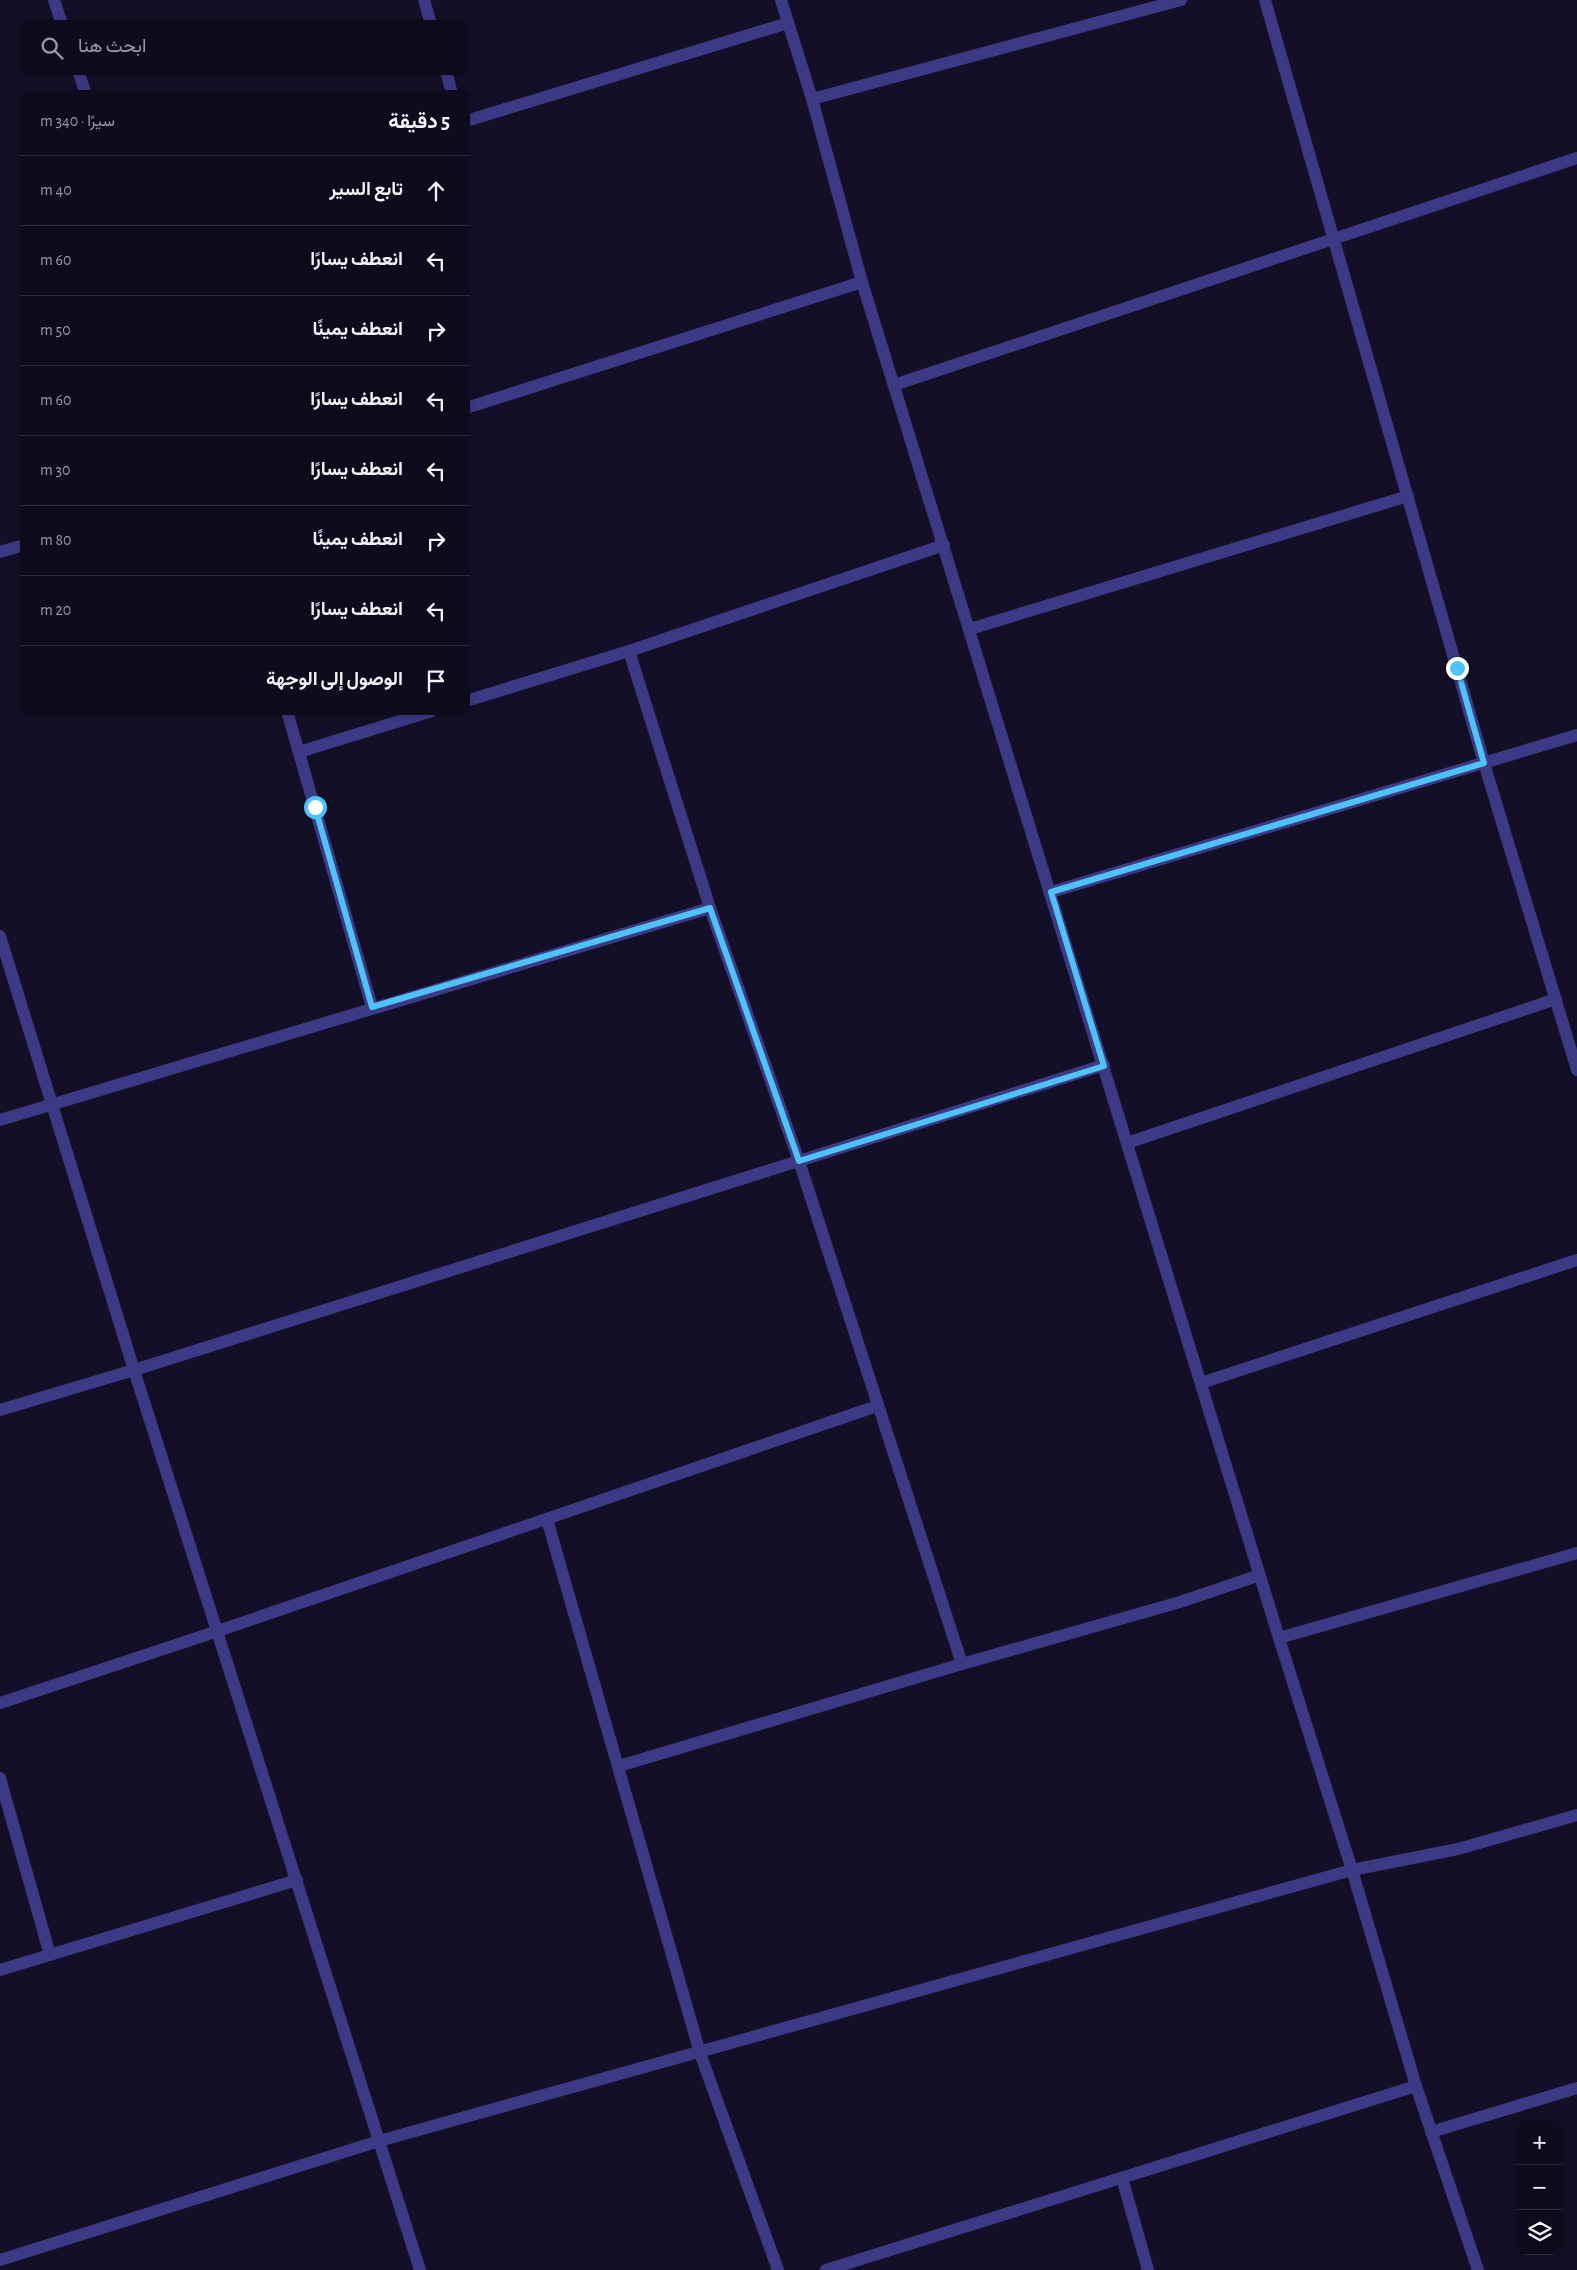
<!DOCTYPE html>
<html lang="ar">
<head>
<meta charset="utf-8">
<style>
  :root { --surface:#0e0b1c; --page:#171425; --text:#f1f3f6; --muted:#9b9ba3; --line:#2e2b3b }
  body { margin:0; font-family:"Alegreya Sans",Vazirmatn,sans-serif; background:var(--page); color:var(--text); direction:rtl }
  .controls { position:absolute; right:15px; bottom:15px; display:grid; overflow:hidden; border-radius:10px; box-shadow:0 2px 12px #0003 }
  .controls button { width:45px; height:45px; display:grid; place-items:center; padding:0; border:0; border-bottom:1px solid var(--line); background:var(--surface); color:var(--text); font:25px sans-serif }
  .stop { position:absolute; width:15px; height:15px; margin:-11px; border:4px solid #4fc3f7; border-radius:50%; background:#fff }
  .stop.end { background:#4fc3f7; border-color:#fff; box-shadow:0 1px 5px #0008 }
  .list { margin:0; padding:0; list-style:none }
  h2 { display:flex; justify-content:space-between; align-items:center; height:65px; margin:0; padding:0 20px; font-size:21px }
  h2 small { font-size:16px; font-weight:400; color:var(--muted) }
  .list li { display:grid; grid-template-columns:32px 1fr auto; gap:15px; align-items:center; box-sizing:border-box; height:70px; padding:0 20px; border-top:1px solid var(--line) }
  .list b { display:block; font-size:19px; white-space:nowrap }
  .list em { font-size:16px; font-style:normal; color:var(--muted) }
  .icon { flex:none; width:28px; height:28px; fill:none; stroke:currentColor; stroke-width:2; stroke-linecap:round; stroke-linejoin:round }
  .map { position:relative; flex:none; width:1577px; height:2270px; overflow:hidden; direction:ltr }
  .search { position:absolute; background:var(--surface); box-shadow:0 2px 12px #0003; left:20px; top:20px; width:450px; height:55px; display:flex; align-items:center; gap:12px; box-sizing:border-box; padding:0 18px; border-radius:10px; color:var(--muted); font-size:19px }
  .panel { position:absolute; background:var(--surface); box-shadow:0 2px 12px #0003; left:20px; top:90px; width:450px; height:625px; border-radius:10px; direction:rtl }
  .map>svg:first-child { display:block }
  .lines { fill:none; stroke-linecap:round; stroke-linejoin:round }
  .minor { stroke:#3d3a85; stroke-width:12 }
  .route { stroke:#4fc3f7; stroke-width:6 }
</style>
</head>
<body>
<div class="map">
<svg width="1577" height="2270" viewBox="0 0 1577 2270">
  <rect width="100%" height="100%" fill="#130f26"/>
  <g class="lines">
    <g class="minor">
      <polyline points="54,0 62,24"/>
      <polyline points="424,0 431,24"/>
      <polyline points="781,0 812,99 862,282 1279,1638 1352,1870 1416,2086 1478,2270"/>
      <polyline points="1265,0 1484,763 1577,1070"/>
      <polyline points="78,71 86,94"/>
      <polyline points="446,71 452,94"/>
      <polyline points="812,99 1181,0"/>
      <polyline points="466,121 788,23"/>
      <polyline points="894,385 1577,158"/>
      <polyline points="466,408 862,282"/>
      <polyline points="0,552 24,545"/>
      <polyline points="970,629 1408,496"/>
      <polyline points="629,651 710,908 799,1161 962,1664"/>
      <polyline points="466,701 629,651 944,545"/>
      <polyline points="287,711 372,1007"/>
      <polyline points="299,752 432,711"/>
      <polyline points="1051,892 1577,735"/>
      <polyline points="0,936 134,1370 420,2270"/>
      <polyline points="0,1120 710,908"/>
      <polyline points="1127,1143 1556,999"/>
      <polyline points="1201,1383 1577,1260"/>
      <polyline points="0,1410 134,1370 1104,1065"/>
      <polyline points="547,1519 700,2053 778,2270"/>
      <polyline points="1279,1638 1577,1553"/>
      <polyline points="0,1703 218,1631 877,1406"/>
      <polyline points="619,1766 962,1664 1180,1602 1260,1575"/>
      <polyline points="0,1778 50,1955"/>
      <polyline points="0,1970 297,1880"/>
      <polyline points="1431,2132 1577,2088"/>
      <polyline points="1122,2178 1148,2270"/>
      <polyline points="0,2260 379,2141 1352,1870 1458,1849 1577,1815"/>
      <polyline points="826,2270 1416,2086"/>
    </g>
  </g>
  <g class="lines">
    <polyline class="route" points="315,807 372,1007 710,908 799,1161 1104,1066 1051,892 1484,763 1457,668"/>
  </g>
</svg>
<div class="controls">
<button>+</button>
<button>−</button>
<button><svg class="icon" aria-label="layers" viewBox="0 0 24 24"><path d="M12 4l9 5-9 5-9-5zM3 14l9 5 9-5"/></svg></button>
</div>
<div class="stop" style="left:315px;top:807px"></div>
<div class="stop end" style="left:1457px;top:668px"></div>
<div class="search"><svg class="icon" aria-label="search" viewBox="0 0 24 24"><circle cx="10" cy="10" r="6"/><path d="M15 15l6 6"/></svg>ابحث هنا</div>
<section class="panel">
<h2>5 دقيقة<small>سيرًا · 340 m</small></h2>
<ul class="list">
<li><svg class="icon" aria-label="ahead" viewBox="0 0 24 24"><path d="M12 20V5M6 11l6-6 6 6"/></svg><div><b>تابع السير</b></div><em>40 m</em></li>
<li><svg class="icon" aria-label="left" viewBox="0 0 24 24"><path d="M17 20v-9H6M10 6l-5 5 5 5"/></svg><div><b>انعطف يسارًا</b></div><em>60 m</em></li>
<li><svg class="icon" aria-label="right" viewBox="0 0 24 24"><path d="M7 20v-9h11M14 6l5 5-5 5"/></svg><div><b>انعطف يمينًا</b></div><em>50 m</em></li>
<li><svg class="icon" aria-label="left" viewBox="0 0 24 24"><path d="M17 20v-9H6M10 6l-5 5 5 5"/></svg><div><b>انعطف يسارًا</b></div><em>60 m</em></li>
<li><svg class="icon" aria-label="left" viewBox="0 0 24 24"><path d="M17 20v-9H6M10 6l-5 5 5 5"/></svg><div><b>انعطف يسارًا</b></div><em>30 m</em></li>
<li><svg class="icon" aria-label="right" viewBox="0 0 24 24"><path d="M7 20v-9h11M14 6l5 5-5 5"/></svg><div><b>انعطف يمينًا</b></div><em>80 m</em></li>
<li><svg class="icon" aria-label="left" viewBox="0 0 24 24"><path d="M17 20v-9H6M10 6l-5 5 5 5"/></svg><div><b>انعطف يسارًا</b></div><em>20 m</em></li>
<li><svg class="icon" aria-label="arrive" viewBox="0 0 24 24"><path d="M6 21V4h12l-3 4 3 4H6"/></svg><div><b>الوصول إلى الوجهة</b></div></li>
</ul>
</section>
</div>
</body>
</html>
